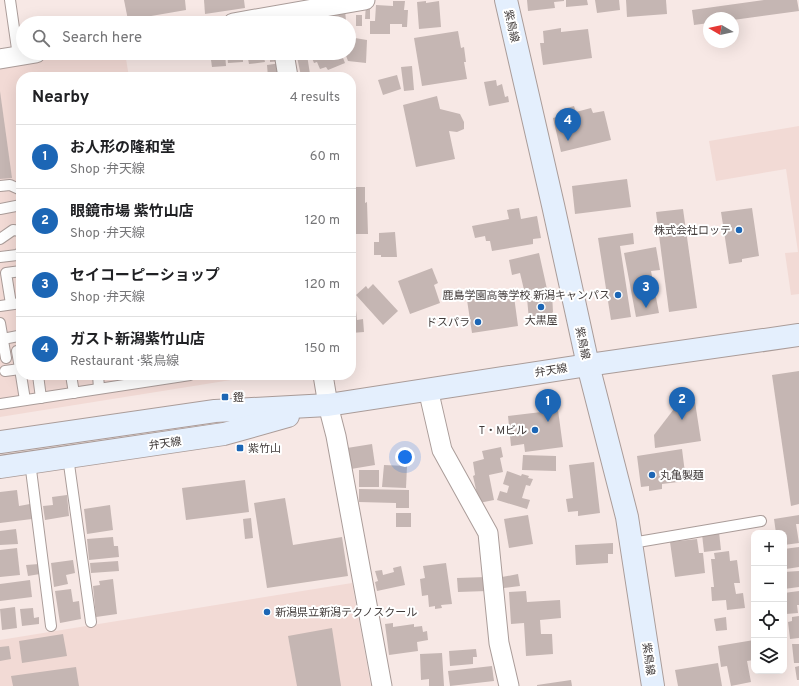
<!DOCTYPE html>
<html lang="en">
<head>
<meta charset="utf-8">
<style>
  :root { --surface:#fff; --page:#f2f2f2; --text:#202124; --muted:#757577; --line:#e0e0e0; --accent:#1c66b5 }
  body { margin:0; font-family:Overpass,"Noto Sans JP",sans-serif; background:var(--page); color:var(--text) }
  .controls { position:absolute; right:12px; bottom:12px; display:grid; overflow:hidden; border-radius:8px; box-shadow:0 4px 16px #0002 }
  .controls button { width:36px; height:36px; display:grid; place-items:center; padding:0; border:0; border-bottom:1px solid var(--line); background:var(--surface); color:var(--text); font:20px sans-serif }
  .compass { position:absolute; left:703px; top:12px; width:36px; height:36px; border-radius:50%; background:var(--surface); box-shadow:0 4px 16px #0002; rotate:279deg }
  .you { position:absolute; left:405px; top:457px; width:14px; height:14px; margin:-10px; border:3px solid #fff; border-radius:50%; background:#1a73e8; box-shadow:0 0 0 6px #1a73e833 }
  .badge { display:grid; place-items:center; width:26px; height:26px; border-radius:50%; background:var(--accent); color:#fff; font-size:13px; font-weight:700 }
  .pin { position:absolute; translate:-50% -33px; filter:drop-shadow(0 1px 2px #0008) }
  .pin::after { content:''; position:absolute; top:21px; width:14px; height:12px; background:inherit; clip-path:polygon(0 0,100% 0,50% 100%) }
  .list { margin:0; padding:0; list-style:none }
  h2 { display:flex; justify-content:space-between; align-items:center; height:52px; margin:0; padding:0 16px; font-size:17px }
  h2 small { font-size:13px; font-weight:400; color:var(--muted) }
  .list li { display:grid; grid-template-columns:26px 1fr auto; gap:12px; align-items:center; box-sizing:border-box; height:64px; padding:0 16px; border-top:1px solid var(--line) }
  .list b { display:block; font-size:15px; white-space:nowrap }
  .list p { margin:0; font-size:13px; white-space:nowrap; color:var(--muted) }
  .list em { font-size:13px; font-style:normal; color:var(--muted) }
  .icon { flex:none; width:22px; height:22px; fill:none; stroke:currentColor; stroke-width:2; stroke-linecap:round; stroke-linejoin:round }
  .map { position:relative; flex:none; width:799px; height:686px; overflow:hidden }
  .search { position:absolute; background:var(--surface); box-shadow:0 4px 16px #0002; left:16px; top:16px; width:340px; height:44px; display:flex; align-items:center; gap:10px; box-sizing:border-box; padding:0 14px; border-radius:22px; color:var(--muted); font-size:15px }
  .panel { position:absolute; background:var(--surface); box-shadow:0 4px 16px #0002; left:16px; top:72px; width:340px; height:308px; border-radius:16px }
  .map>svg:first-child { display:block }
  .built { fill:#f2dad5 }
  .building { fill:#c5b6b3 }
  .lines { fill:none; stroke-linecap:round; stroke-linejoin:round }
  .lane-casing { stroke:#aa9c99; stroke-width:12 }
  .street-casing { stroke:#aa9c99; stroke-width:21 }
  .secondary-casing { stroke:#aa9c99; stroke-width:24 }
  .lane { stroke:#fff; stroke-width:10 }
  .street { stroke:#fff; stroke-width:19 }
  .secondary { stroke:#e4effd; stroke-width:22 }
  .poi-dot { fill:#1c66b5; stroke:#fff; stroke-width:1.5 }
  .labels { text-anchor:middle; stroke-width:4; stroke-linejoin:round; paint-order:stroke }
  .street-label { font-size:11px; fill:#413b3a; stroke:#fff }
  .poi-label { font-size:11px; fill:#413b3a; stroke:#fff; text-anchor:end }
</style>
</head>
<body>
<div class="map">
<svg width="799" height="686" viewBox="0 0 799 686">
  <rect width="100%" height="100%" fill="#f7e8e5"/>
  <g class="built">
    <polygon points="75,53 125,53 129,77 21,77 21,375 262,375 0,417 0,64"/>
    <polygon points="799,126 799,294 791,295 785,253 798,252 786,169 716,181 709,141"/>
    <polygon points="352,583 371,686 0,686 0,640"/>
  </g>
  <g class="building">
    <polygon points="124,0 185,0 186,10 128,20"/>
    <polygon points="204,0 244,0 245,8 205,14"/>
    <polygon points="527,0 564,0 564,1 554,2 555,8 528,11"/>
    <polygon points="566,0 587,0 588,5 566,7"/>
    <polygon points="595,0 619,0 620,10 597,13"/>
    <polygon points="626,0 666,0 667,14 627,17"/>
    <polygon points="764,0 797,0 799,11 733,20 733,18 709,18 709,23 694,25 692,10"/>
    <polygon points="393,1 405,1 404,10 408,10 407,27 402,27 402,24 390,24 390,34 370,34 370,21 375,21 376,5 393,6"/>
    <polygon points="426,1 426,3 439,1 441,27 419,29 417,2"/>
    <polygon points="366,4 370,4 370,19 365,19"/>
    <polygon points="345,10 346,21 321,23 320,13"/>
    <rect x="356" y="15" width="6" height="11"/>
    <polygon points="561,28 561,32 588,29 592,58 543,65 540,43 544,43 543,31"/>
    <polygon points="458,31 461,48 464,47 466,62 464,62 467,79 422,86 414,38"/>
    <polygon points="355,38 367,40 366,63 348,61 345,53 349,53 349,49 353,49"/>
    <polygon points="210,53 225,53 226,66 212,67"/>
    <polygon points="227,53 243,53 243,62 228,63"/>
    <polygon points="247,53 263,53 265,62 249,64"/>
    <polygon points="270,53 282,53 282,61 270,62"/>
    <polygon points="310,53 341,53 345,63 328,70 326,67 320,69 317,62 314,63"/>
    <polygon points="307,55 310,74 301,76 297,57"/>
    <polygon points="281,63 283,76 268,77 267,65"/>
    <polygon points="412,66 414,90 404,91 401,67"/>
    <polygon points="239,72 240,77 219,77 219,75"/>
    <polygon points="397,75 401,89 383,95 378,80"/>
    <polygon points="496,80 497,86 502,84 505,97 508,96 509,102 489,106 484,82"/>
    <polygon points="0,91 12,178 0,179"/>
    <polygon points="437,96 440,109 460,114 464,122 464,129 457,132 449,131 455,159 416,167 403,105"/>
    <polygon points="574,106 576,112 591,108 593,113 604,111 611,140 561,152 553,118 561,116 560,110"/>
    <polygon points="627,179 631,207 575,214 572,186"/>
    <polygon points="351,187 365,187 365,203 367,202 368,234 351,234"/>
    <polygon points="519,208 521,219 537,216 541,238 533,239 533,244 492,251 490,241 486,241 485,236 475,238 472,226 509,219 507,210"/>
    <polygon points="752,208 759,256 742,259 742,262 729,264 721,212"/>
    <polygon points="683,209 697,308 669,312 656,212"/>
    <polygon points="395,232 397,257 381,257 381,255 374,255 374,242 379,242 379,233"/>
    <polygon points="633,233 634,244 620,246 631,317 611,320 598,238"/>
    <polygon points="656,247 660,270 651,271 659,313 636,317 624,253"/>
    <polygon points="539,253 547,289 525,294 520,273 512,275 509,260"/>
    <polygon points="432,268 438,283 434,285 440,303 410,314 398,281"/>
    <polygon points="373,284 398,311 383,325 356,295 366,286 368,289"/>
    <polygon points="513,289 518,326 472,333 467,300 497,296 496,292"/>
    <polygon points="552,294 553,312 547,318 529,320 527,298"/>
    <polygon points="355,301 357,320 363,319 364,332 351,333 351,302"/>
    <polygon points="799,371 799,504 791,506 772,375"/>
    <polygon points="695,402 701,441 655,448 654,435 677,405"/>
    <polygon points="558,410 563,447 525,452 524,444 511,446 508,416"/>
    <polygon points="372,444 375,465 351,469 347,448"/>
    <polygon points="501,447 503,457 500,458 503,472 489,475 494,500 479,503 473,476 475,475 473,462 484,459 482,451"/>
    <polygon points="682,449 686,481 662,484 662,489 649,491 649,486 641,487 637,456"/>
    <polygon points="523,455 556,456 556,471 522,470"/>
    <polygon points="594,462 600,513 578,516 578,511 568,512 566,499 573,498 569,465"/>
    <polygon points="384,465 407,466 406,488 382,487"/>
    <rect x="359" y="470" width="20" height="17"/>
    <polygon points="507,471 521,476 522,474 529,476 528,478 533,479 530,486 526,485 522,498 530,500 527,509 497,500 500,491 507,493 509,486 503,484"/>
    <polygon points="245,480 249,512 186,520 182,488"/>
    <polygon points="359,489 409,490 409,508 396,508 396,503 359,502"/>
    <polygon points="17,490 19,506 30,504 32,519 0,523 0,492"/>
    <polygon points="67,495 69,516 45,520 43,506 53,505 52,497"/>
    <polygon points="285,498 293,545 342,537 348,576 267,588 254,503"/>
    <polygon points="110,505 113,530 87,534 84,509"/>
    <rect x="396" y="513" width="15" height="14"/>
    <polygon points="528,515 533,544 509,548 504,519"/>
    <polygon points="799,515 799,524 796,524 799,543 784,545 784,533 776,533 774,519"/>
    <polygon points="251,518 253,538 245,539 243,519"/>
    <polygon points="16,529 18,544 0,545 0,531"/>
    <polygon points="719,532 721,550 704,552 702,534"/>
    <polygon points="113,537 114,546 118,546 119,557 89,560 87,539"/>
    <polygon points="697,539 699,553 703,553 705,573 675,577 670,542"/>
    <polygon points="613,543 613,554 608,554 608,563 576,565 575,545"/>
    <polygon points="799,547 799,567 786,569 786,565 784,566 784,549"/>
    <polygon points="17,548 20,575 0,577 0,550"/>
    <polygon points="729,551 730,561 737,560 740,583 734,583 736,594 743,593 745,608 727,610 726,600 712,601 711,587 714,587 711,559 715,559 714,553"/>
    <polygon points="73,560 75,573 66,575 68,584 54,587 51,563"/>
    <polygon points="118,561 119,571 91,573 90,563"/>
    <polygon points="446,563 452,604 441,605 442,608 435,609 435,606 429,607 428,595 422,596 420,579 425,578 423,566"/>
    <polygon points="39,564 40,574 28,576 26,565"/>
    <polygon points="401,566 405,585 377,591 375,582 378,581 375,571 382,570 383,575 394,572 393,568"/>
    <polygon points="799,571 799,587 784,589 784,572"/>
    <polygon points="518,574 520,586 504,588 502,577"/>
    <polygon points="486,577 487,591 458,592 457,578"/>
    <polygon points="113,579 117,614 96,617 93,586 100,585 99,581"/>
    <polygon points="30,580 32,597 0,601 0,584"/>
    <polygon points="71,589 73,602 79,601 81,619 60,623 55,591"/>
    <polygon points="526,591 527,602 560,600 561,618 540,620 541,634 552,634 553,654 526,656 524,623 511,624 509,592"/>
    <polygon points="799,591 799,605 797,605 798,613 786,614 784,593"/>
    <polygon points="15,607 17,628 2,630 0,609"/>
    <polygon points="33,608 34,618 39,617 39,624 22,626 20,609"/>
    <polygon points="799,616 799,638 790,639 788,622 792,621 792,617"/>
    <polygon points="726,617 727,630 716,631 714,619"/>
    <polygon points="393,623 393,627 414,624 414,627 422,626 423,632 427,631 428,640 417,642 418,651 389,655 385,624"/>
    <polygon points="332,628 341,686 297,686 288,636"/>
    <polygon points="63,634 67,656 22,663 19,641"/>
    <polygon points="754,640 754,660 747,661 751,682 731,686 727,666 721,667 718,646"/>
    <polygon points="792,644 799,644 799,663 794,663"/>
    <polygon points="9,646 11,659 0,661 0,647"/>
    <polygon points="476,649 477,657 473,657 473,664 450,666 449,651"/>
    <polygon points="442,653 444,686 429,686 429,679 421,680 420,654"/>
    <polygon points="718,663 722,686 678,686 675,670"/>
    <polygon points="492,666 494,681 450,686 448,671"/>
    <polygon points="799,666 799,680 797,680 795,667"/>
    <polygon points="76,667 79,686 13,686 11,676"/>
    <polygon points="571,680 572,686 537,686 537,685"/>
  </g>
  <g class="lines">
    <g class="lane-casing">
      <g id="lane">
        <polyline points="10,0 18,56"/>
        <polyline points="0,186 10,185 21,190"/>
        <polyline points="0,209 21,205"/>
        <polyline points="0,239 13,230 21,231"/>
        <polyline points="0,257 17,255 21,252"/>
        <polyline points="11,304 6,273 21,271"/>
        <polyline points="0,306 21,303"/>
        <polyline points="0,323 6,358"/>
        <polyline points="3,339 18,336"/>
        <polyline points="17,351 21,374"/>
        <polyline points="5,371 20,369"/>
        <polyline points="21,375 25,400"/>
        <polyline points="38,375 41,398"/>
        <polyline points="71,375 74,393"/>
        <polyline points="98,375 99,388"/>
        <polyline points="0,404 190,375"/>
        <polyline points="68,457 91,622"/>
        <polyline points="30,462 51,626"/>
        <polyline points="632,543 761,521"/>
      </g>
    </g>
    <g class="street-casing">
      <g id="street">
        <polyline points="233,23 365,0"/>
        <polyline points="284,53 288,77"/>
        <polyline points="0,59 36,53"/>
        <polyline points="323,375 328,405 336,436 382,686"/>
        <polyline points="428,389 442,450 488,533 499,643 509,686"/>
      </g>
    </g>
    <g class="secondary-casing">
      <g id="secondary">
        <polyline points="506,0 553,205 588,365 627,517 653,686"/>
        <polyline points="0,442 215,411 328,405 588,365 799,335"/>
        <polyline points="0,467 224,434 288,416"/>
      </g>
    </g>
    <use href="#lane" class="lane"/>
    <use href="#street" class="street"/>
    <use href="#secondary" class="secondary"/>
  </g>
  <g class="poi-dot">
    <circle cx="739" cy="230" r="4"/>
    <circle cx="618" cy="295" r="4"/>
    <circle cx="541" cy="307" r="4"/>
    <circle cx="478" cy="322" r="4"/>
    <rect x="221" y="393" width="8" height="8" rx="2"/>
    <circle cx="535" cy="430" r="4"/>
    <rect x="236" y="444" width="8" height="8" rx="2"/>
    <circle cx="652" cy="475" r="4"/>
    <circle cx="267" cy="612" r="4"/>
  </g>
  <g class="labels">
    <g class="street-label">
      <text transform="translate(512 26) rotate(77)" y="4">紫鳥線</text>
      <text transform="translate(583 343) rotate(78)" y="4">紫鳥線</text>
      <text transform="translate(551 370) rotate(-9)" y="4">弁天線</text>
      <text transform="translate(165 443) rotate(-8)" y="4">弁天線</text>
      <text transform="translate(649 659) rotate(82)" y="4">紫鳥線</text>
    </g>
    <g class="poi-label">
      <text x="731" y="234">株式会社ロッテ</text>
      <text x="610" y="299">鹿島学園高等学校 新潟キャンパス</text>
      <text x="541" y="324" text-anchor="middle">大黒屋</text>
      <text x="470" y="326">ドスパラ</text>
      <text x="233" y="401" text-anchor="start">鐙</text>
      <text x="527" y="434">T・Mビル</text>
      <text x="248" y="452" text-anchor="start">紫竹山</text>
      <text x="660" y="479" text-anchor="start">丸亀製麺</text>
      <text x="275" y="616" text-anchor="start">新潟県立新潟テクノスクール</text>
    </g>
  </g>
</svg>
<div class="controls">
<button>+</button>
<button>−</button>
<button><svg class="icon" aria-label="locate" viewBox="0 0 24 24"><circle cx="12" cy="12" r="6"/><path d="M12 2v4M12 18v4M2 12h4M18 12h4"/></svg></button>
<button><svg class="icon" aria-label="layers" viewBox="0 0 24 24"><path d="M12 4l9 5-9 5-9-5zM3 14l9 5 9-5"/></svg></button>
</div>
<svg class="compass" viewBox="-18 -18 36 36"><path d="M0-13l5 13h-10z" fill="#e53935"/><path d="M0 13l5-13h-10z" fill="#757577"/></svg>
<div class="you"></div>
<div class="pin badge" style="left:548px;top:422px">1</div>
<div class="pin badge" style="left:682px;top:420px">2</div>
<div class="pin badge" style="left:646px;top:308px">3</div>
<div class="pin badge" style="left:568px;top:141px">4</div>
<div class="search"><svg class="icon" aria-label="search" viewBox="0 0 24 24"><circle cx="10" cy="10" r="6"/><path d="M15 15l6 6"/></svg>Search here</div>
<section class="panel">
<h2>Nearby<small>4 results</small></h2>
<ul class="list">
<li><span class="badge">1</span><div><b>お人形の隆和堂</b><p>Shop · 弁天線</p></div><em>60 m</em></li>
<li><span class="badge">2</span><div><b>眼鏡市場 紫竹山店</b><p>Shop · 弁天線</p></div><em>120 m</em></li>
<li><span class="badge">3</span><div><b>セイコーピーショップ</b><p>Shop · 弁天線</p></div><em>120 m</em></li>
<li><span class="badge">4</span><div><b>ガスト新潟紫竹山店</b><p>Restaurant · 紫鳥線</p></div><em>150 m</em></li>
</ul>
</section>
</div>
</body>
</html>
